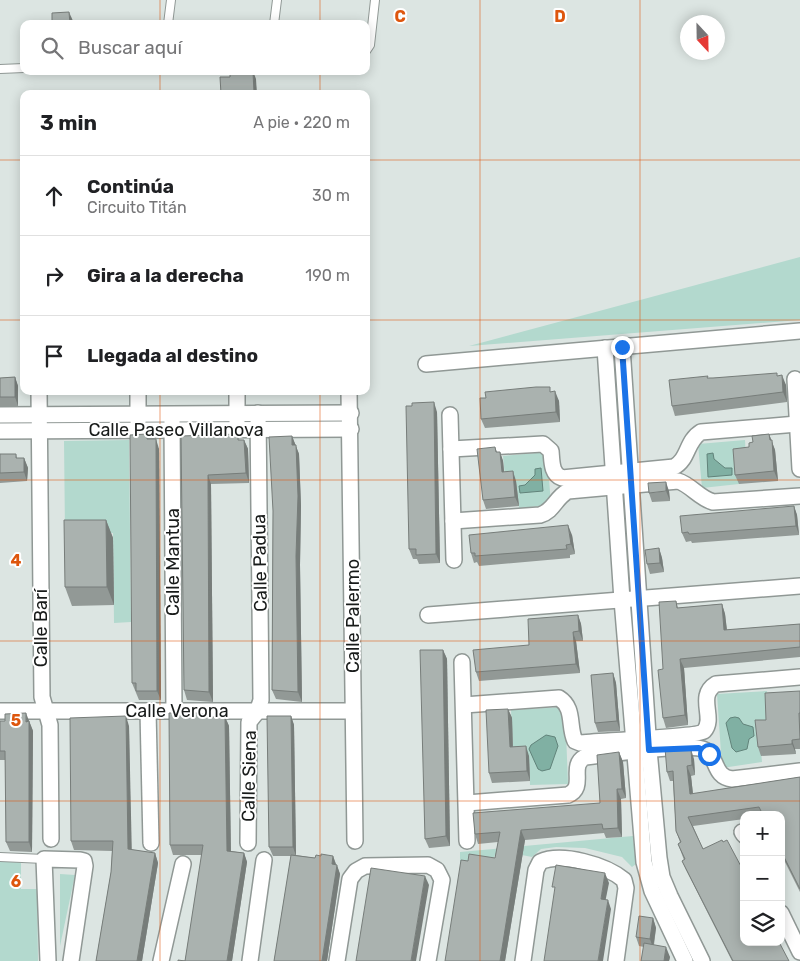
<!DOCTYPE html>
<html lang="es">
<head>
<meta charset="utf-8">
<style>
  :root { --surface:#fff; --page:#f2f2f2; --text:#202124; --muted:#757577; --line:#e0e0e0 }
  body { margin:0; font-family:Rubik,sans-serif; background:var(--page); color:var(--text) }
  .controls { position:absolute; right:15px; bottom:15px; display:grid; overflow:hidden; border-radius:10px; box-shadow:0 2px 12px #0003 }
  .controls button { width:45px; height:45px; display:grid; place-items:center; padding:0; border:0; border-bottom:1px solid var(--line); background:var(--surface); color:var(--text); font:25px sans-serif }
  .compass { position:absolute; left:680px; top:15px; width:45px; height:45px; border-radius:50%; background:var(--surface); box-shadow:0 2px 12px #0003; rotate:158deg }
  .stop { position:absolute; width:15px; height:15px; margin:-11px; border:4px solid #1a73e8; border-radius:50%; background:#fff }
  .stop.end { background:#1a73e8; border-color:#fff; box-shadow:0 1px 5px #0008 }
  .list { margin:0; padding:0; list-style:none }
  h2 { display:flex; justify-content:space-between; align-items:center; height:65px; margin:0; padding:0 20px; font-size:21px }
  h2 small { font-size:16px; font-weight:400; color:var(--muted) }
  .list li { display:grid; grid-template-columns:32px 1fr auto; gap:15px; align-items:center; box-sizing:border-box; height:80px; padding:0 20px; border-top:1px solid var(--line) }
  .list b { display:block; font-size:19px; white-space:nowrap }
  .list p { margin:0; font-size:16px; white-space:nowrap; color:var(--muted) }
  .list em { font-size:16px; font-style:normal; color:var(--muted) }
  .icon { flex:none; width:28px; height:28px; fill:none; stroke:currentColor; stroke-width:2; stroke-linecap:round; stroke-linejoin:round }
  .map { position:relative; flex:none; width:800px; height:961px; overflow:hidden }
  .search { position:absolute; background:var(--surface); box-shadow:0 2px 12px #0003; left:20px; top:20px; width:350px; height:55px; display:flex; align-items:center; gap:12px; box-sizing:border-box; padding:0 18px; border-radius:10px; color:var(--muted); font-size:19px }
  .panel { position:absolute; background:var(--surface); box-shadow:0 2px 12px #0003; left:20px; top:90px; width:350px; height:305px; border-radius:10px }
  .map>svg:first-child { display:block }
  .green { fill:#b3d9ce }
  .water { fill:#80b0a3; stroke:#61837a }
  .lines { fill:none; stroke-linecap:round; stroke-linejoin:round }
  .service-casing { stroke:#909895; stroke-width:10 }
  .minor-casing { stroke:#909895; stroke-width:18 }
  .service { stroke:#fff; stroke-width:8 }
  .minor { stroke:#fff; stroke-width:15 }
  .wall { fill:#929996 }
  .shaded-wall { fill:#777d7a }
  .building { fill:#aab2af; stroke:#777d7a }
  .route { stroke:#1a73e8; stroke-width:6 }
  .grid { fill:none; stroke:#de560d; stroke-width:1; stroke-opacity:0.55 }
  .labels { text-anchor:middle; stroke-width:4; stroke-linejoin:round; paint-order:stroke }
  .street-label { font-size:18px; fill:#181b1a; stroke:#fff }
  .grid-label { font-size:16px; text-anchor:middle; font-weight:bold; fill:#de560d; stroke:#fff; stroke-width:4; stroke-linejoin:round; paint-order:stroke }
</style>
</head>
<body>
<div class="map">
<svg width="800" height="961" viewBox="0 0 800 961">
  <rect width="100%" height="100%" fill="#dce5e2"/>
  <g class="green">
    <polygon points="800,257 800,320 469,346"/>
    <polygon points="129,440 131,622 114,623 113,533 65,533 64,441"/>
    <polygon points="745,440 746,458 739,484 702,488 698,444"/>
    <polygon points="547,452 551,505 519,508 516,481 505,477 503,456"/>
    <polygon points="767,691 770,729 759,730 762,762 722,768 717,694"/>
    <polygon points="565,707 568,784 530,785 529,756 513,757 511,710"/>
    <polygon points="633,836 636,864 632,867 622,857 585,848 556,847 541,849 532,857 501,851 495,855 490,866 460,863 460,852"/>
    <polygon points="0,861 21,861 21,889 37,889 38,961 0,961"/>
    <polygon points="60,874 75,875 60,946"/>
  </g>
  <g class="water">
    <polygon points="713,453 714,459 725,468 732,468 732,475 708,477 707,454"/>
    <polygon points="541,468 543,491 520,493 519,486 525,485 535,475 535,469"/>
    <polygon points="735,717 739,718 743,724 753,727 754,736 749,739 747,749 736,752 732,748 726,723 730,718"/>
    <polygon points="546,735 555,737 558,746 550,769 542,771 538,769 529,749 531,745"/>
  </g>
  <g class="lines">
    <g class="service-casing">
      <g id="service">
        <polyline points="168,24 171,0"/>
        <polyline points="274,24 277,0"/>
        <polyline points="366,51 370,45 375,0"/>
        <polyline points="0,69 24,68"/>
        <polyline points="0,857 44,859"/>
      </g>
    </g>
    <g class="minor-casing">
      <g id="minor">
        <polyline points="622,347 649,750 659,858 662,877 670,896 702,961"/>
        <polyline points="605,348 622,600 644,862 652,891 685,961"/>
        <polyline points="426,364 800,331"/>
        <polyline points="795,379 800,469"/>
        <polyline points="39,391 42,697 50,725 51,839"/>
        <polyline points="138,391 138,422"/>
        <polyline points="237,391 237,423"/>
        <polyline points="349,391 355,841"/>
        <polyline points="0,415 351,413"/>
        <polyline points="450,415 454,560"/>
        <polyline points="172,421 174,711"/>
        <polyline points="0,431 351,429"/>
        <path d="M451,449L543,444L551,451C552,461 551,474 562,478L674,467C689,459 686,441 701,432L797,424"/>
        <path d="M453,521L540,515C554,511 555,498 568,491L678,481C691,485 699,498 713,502L800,496"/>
        <polyline points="428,615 800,586"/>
        <polyline points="462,662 467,841"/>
        <path d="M464,705L559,698C575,708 568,726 575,741L580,743C597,741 698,737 704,731C716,718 696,696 716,684L800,677"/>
        <polyline points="0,711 353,711"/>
        <polyline points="148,711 151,843"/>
        <path d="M467,803L568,795C587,787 568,766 585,757C606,755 691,742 705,750C718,757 713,777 732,779L800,771"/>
        <polyline points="742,832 744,835"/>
        <polyline points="248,843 249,722 257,712 261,700 258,413"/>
        <polyline points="781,913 800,952"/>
        <polyline points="48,961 44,859 80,860 84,861 85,866 71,961"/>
        <polyline points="161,961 183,864"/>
        <polyline points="250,961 264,860"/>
        <polyline points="337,961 350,879 356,871 365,866 428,865 437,870 442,880 428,961"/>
        <path d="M523,961L536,870L540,862C562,852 606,865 624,880L626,888L616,961"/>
      </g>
    </g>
    <use href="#service" class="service"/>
    <use href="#minor" class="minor"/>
  </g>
  <g class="wall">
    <polygon points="778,376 786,385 787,402 675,416 672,406 708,378"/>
    <polygon points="15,377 18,386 18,406 0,406 0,378"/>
    <polygon points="552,392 559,401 560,422 485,428 481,419"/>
    <polygon points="412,406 437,412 440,563 419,564 417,559 413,559 409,549"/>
    <polygon points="769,434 775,450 778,481 739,484 735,475 749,447 753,442"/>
    <polygon points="181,436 244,440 248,449 249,483 211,484 213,702 187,700 184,690"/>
    <polygon points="292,436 299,454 301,506 300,565 302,702 276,699 272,690 273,511"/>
    <polygon points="149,439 159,449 161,700 139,700 132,683"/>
    <polygon points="495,447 497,452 500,452 503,461 504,472 516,481 519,506 486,509 483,500"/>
    <polygon points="0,454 16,454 17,458 24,458 28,468 27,481 0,483"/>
    <polygon points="669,491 670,501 652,502 649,493"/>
    <polygon points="794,506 797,515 799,535 692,543 691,541 686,542 682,533"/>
    <polygon points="106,520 113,538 114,605 72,606 65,587"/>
    <polygon points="572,535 575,554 570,555 570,558 479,566 477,562 474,563 471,553"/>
    <polygon points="659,548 662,558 664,572 650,574 647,564"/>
    <polygon points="676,601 678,608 722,604 725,614 727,630 800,624 800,657 684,668 688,725 666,728 663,718 663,669"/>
    <polygon points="578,615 581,624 583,641 576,641 580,673 479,681 476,672 529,645"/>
    <polygon points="443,650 447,659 450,846 429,848 425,839"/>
    <polygon points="613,673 616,683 620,731 598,732 595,723"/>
    <polygon points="800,691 800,749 795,749 796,754 761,756 758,747 766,720"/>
    <polygon points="508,709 512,718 513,747 529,756 530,781 492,783 489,773"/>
    <polygon points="291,716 294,725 296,855 315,858 321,856 333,856 340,874 327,961 274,961 291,856 273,856 269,847"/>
    <polygon points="204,717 225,717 229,726 231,851 244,853 247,862 232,961 178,961 185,961 202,855 173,855 170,845"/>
    <polygon points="0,721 29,721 33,731 32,852 10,851 6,842 5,760 0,760"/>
    <polygon points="129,726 131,850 155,853 158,863 142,961 96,961 111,872 112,851 74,850 71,841"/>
    <polygon points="619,752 623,762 626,798 621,799 622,837 606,838 604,833 525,840 505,961 445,961 468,861 495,858 498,842 478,844 475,834 600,803"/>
    <polygon points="694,759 695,775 691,776 693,794 800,777 800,892 781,854 781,815 744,815 744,819 693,826 703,849 789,961 732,961 686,870 682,861 684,860 678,844 680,842 676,831 673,781 670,781 667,772"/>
    <polygon points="653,918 656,928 654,945 670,957 669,961 641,961 644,947 639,946 636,937"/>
  </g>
  <g class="shaded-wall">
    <polygon points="69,12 73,21 73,24 70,24"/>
    <polygon points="253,71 256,79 257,94 254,94"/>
    <polygon points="782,375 786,385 787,402 783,392"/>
    <polygon points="15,377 18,386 18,406 15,397"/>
    <polygon points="555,391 559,401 560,422 556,412"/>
    <polygon points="434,402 437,412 440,563 436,554"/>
    <polygon points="769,434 775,450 778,481 774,471"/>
    <polygon points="292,436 299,454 301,506 300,565 302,702 298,692 296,556"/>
    <polygon points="156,439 159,449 161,700 157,691"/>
    <polygon points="244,440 248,449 249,483 246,473"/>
    <polygon points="500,452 503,461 505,482 502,472"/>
    <polygon points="24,458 28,468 27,481 24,472"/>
    <polygon points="513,471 516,481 519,506 515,497"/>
    <polygon points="208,475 211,484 213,702 209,692"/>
    <polygon points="666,482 669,491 670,501 666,491"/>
    <polygon points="794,506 797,515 799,535 796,526"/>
    <polygon points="106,520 113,538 114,605 107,587"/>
    <polygon points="568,525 572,535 575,554 571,544"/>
    <polygon points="659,548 662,558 664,572 660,563"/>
    <polygon points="722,604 725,614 728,640 724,630"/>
    <polygon points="578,615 581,624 583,641 579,631"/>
    <polygon points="573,632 576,641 580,673 576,664"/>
    <polygon points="443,650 447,659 450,846 446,836"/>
    <polygon points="680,659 684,668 688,725 685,715"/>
    <polygon points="613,673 616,683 620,731 617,721"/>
    <polygon points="508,709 512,718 513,757 510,747"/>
    <polygon points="26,713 33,731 32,852 29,842"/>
    <polygon points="126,716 129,726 132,859 128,849"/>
    <polygon points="291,716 294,725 296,856 293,847"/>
    <polygon points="225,717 229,726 231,861 227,851"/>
    <polygon points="792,740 795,749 796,754 792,744"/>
    <polygon points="526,746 529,756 530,781 527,771"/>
    <polygon points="691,749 694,759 695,775 692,765"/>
    <polygon points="619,752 623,762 626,798 622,789"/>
    <polygon points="687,766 691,776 694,804 690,794"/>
    <polygon points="617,789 621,799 622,837 618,828"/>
    <polygon points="521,830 525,840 505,961 500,961"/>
    <polygon points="155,853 158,863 142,961 137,961"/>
    <polygon points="244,853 247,862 232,961 227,961"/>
    <polygon points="333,856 336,865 332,864"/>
    <polygon points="337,865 340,874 327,961 322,961"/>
    <polygon points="605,873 609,883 604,908 601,899"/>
    <polygon points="425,876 429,885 416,961 411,961"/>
    <polygon points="608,900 611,909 603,961 598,961"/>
    <polygon points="653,918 656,928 653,948 650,939"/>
    <polygon points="666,947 670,957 669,961 664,961"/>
  </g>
  <g class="building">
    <polygon points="69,12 70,24 52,24 52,13"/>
    <polygon points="230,71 253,71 254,94 221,94 220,77 230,77"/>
    <polygon points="777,373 777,376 782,375 783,392 672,406 669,380 708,376 707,378 713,378"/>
    <polygon points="15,377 15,397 0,397 0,378"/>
    <polygon points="536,387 550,387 550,392 555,391 556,412 481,419 480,398 486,398 485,392"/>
    <polygon points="434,402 436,554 416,555 416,549 409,549 406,406 412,406 412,403"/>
    <polygon points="147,434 147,439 156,439 157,691 136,691 136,683 132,683 130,435"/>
    <polygon points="238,434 238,440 244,440 246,473 208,475 209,692 184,690 181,436"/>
    <polygon points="769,434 770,440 772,440 774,471 735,475 733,449 749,447 749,443 753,442 752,436"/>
    <polygon points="292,436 292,445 296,445 298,496 296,556 298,692 272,690 273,511 269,437"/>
    <polygon points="495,447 496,452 500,452 502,472 513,471 515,497 483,500 477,449"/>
    <polygon points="0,454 16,454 16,458 24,458 24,472 0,473"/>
    <polygon points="666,482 666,491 649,493 648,483"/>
    <polygon points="794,506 796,526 689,534 688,532 682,533 680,516"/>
    <polygon points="64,520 106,520 107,587 65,587"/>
    <polygon points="568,525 571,544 566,545 567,549 475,556 475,553 471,553 469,535"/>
    <polygon points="659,548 660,563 647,564 645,550"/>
    <polygon points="676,601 677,608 722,604 724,630 800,624 800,647 680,659 685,715 663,718 658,670 663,669 659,602"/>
    <polygon points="578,615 579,631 573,632 576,664 476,672 473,650 529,645 528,619"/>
    <polygon points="420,650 443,650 446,836 425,839"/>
    <polygon points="613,673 617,721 595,723 591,675"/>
    <polygon points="800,691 800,713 799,713 800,739 792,740 792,744 758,747 755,720 766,720 765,693"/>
    <polygon points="508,709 510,747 526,746 527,771 489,773 486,710"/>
    <polygon points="26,713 26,722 29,721 29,842 6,842 5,751 0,751 0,721 5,721 5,714"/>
    <polygon points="169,713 202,713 203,717 225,717 227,851 244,853 227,961 178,961 178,960 185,961 203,845 170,845"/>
    <polygon points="126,716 128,849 155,853 137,961 96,961 111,872 113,841 71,841 70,718"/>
    <polygon points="267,716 291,716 293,847 269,847"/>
    <polygon points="665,748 691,749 692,765 687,766 690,794 800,777 800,889 781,851 781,815 763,815 759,807 688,817 703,849 722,840 723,842 727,840 744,872 744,942 779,942 789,961 733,961 682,861 685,859 678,844 681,842 676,831 673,771 667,772"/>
    <polygon points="619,752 622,789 617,789 618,828 603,829 602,824 521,830 500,961 445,961 461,860 468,861 469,854 495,858 500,832 475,834 473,813 600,803 597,755"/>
    <polygon points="321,854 333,856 332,864 337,865 322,961 274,961 291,855 315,858 316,855 321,856"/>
    <polygon points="556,865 605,873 601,899 608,900 598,961 544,961 555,887 552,887"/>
    <polygon points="371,868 425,876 411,961 356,961"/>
    <polygon points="639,916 653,918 650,939 636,937"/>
    <polygon points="644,943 666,947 664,961 641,961"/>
  </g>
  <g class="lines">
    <polyline class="route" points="622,347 649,750 699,748 709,754"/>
  </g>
  <path class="grid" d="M160,0V24M320,0V24M480,0V961M640,0V961M160,71V94M320,71V94M0,160H24M366,160H800M0,320H24M366,320H800M160,391V961M320,391V961M0,480H800M0,641H800M0,801H800"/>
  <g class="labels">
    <g class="street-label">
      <text x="176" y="436">Calle Paseo Villanova</text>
      <text transform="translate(173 562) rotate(-90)" y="6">Calle Mantua</text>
      <text transform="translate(260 563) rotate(-91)" y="6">Calle Padua</text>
      <text transform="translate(353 616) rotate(-90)" y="6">Calle Palermo</text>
      <text transform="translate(41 628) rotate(-90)" y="6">Calle Barí</text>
      <text x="177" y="717">Calle Verona</text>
      <text transform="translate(249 776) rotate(-89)" y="6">Calle Siena</text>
    </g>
  </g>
  <g class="grid-label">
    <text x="400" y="22">C</text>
    <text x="560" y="22">D</text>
    <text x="16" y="566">4</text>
    <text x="16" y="726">5</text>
    <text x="16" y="887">6</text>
  </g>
</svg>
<div class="controls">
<button>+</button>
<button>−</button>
<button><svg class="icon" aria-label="layers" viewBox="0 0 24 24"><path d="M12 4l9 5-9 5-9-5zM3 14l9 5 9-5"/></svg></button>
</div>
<svg class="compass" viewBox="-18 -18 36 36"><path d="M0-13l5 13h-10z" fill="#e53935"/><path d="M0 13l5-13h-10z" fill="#757577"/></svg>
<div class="stop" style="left:709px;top:754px"></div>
<div class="stop end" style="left:622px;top:347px"></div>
<div class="search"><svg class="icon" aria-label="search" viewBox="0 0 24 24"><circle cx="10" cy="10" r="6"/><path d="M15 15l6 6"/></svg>Buscar aquí</div>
<section class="panel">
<h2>3 min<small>A pie · 220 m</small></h2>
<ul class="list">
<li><svg class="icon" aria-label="ahead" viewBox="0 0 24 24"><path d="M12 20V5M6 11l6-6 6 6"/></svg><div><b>Continúa</b><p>Circuito Titán</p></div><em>30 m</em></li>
<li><svg class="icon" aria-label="right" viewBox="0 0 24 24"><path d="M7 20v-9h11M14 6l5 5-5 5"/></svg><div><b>Gira a la derecha</b></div><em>190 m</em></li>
<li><svg class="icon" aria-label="arrive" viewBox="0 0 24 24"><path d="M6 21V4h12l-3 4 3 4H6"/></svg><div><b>Llegada al destino</b></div></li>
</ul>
</section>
</div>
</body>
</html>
